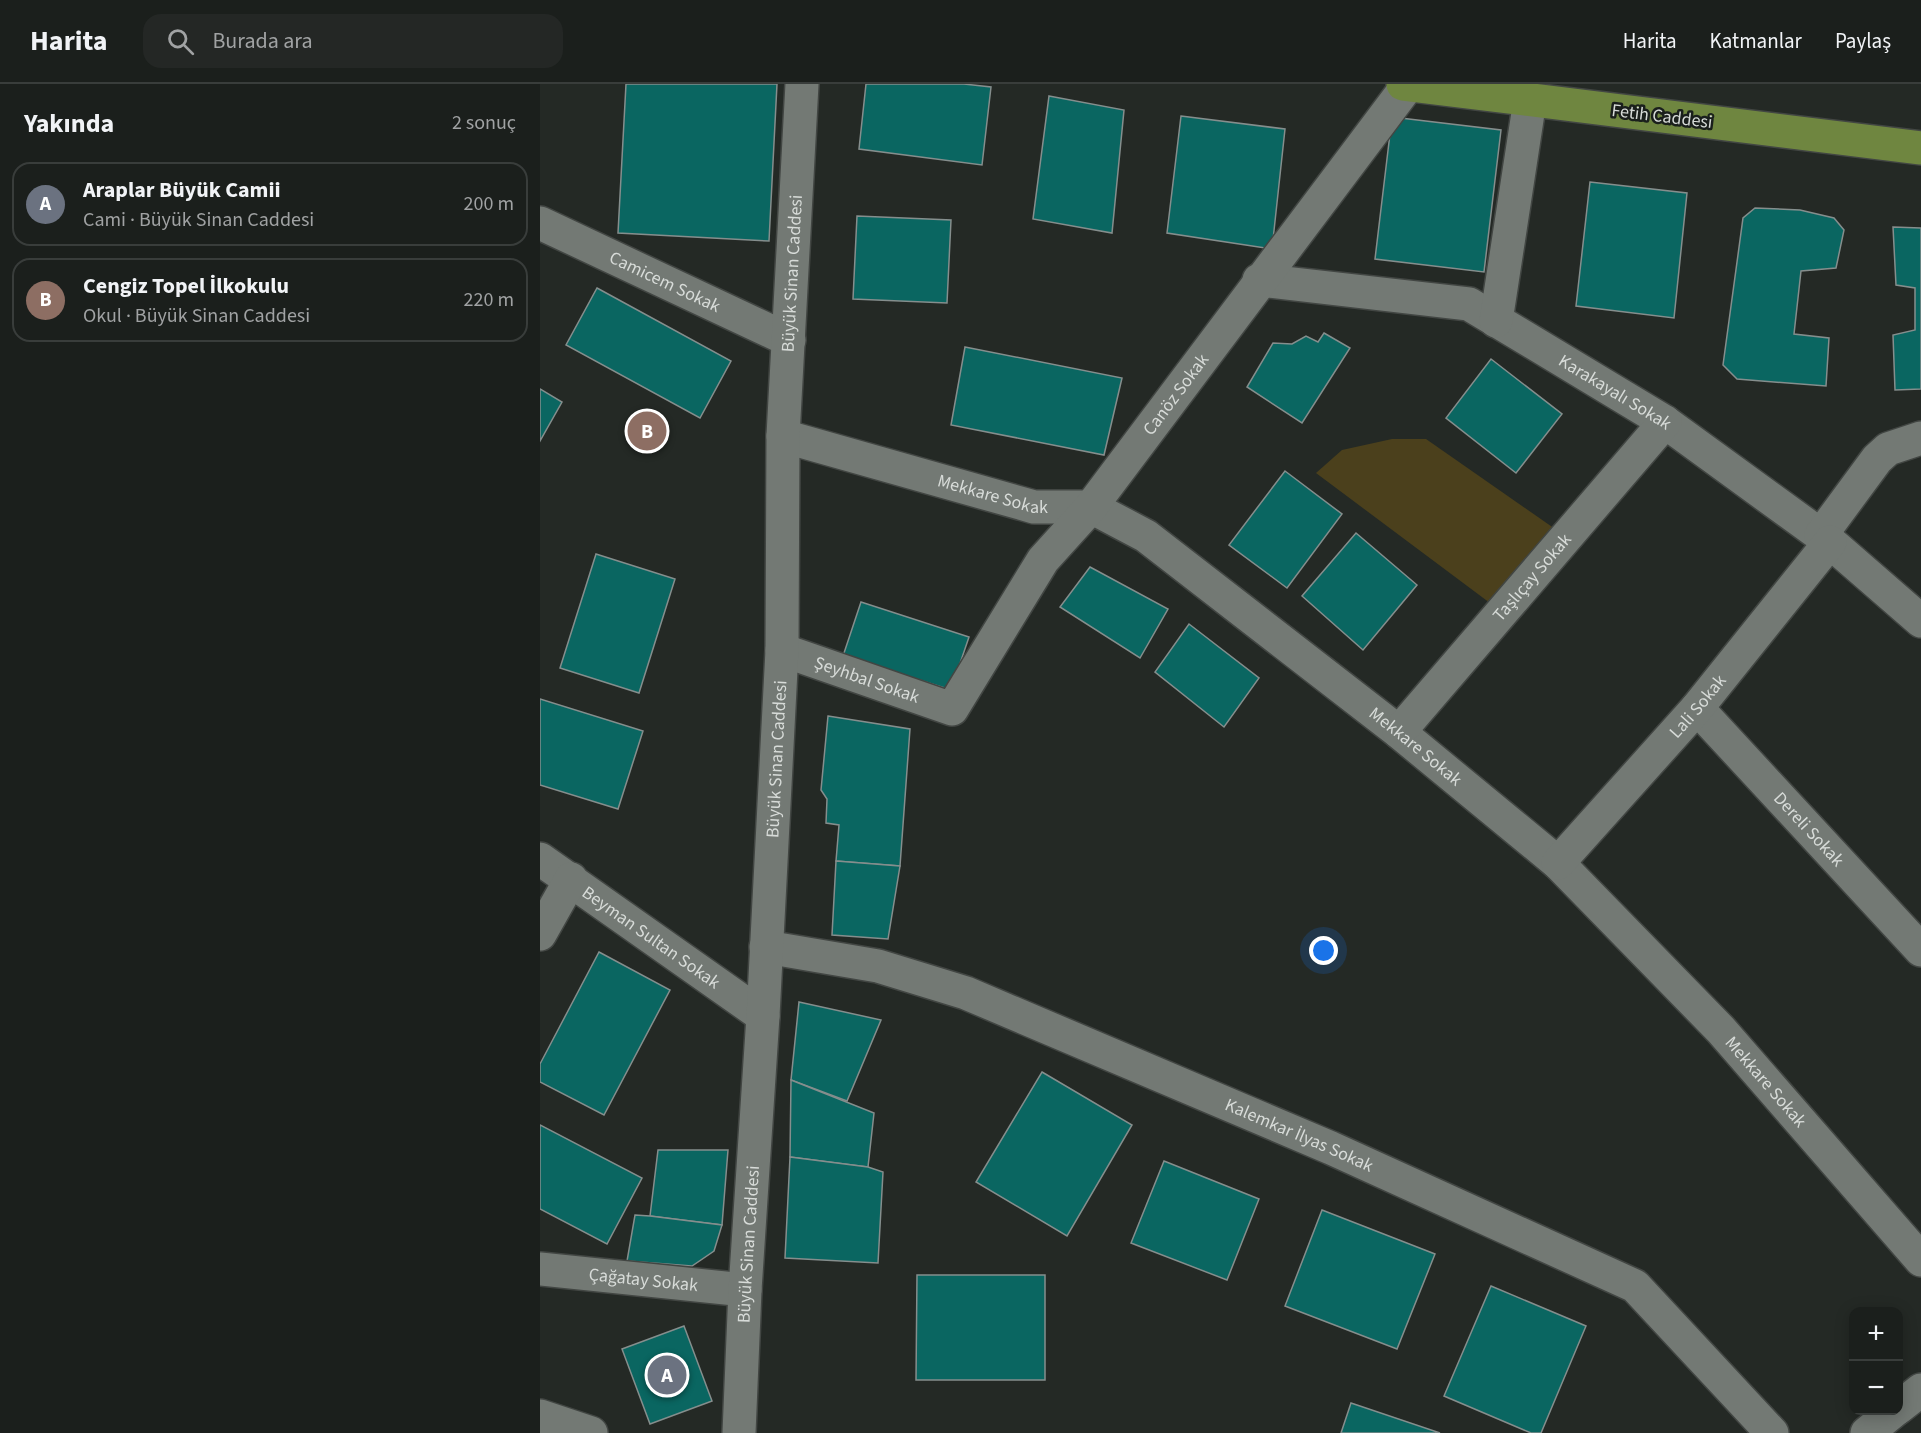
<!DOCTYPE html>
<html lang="tr">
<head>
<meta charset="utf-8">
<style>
  :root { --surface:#1b1f1c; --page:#242725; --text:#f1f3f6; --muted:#a0a2a3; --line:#393d3b; --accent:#bca0f2 }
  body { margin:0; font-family:"Source Sans 3",sans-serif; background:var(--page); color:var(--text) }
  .controls { position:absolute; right:18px; bottom:18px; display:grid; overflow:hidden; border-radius:12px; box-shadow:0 3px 15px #0003 }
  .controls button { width:54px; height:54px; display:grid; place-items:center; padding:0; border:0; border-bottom:2px solid var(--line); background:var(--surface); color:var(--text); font:30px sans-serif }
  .you { position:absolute; left:784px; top:867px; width:21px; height:21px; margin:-15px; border:4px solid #fff; border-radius:50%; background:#1a73e8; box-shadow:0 0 0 9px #1a73e833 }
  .badge { display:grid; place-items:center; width:39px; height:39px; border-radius:50%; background:var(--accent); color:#fff; font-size:20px; font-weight:700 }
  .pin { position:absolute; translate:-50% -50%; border:3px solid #fff; box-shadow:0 2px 6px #0006 }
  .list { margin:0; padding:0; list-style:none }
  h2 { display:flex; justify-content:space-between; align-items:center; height:78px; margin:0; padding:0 24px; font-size:26px }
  h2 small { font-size:20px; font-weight:400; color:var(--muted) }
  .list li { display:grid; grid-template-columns:39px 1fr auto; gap:18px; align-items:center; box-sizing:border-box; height:84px; margin:0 12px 12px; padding:0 12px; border:2px solid var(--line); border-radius:18px }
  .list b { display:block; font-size:22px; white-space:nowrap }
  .list p { margin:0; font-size:20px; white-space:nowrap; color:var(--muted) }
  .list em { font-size:20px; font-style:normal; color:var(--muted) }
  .icon { flex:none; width:33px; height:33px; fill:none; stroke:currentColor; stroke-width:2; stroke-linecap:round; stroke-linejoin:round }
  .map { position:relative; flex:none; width:1381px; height:1349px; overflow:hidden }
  header { display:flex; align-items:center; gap:36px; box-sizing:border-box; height:84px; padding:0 30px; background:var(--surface); border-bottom:2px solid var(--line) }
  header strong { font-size:28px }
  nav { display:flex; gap:33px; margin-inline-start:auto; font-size:21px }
  .search { width:420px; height:54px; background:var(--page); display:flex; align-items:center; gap:15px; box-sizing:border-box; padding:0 21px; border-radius:18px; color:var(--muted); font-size:22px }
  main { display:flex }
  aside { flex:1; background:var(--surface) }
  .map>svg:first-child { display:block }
  .green { fill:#4b401c }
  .building { fill:#0a6661; stroke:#858e8d; stroke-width:1.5 }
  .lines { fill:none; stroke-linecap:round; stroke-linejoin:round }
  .minor-casing { stroke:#424643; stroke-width:36 }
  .major-casing { stroke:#424643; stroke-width:36 }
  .minor { stroke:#737974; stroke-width:33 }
  .major { stroke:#6f8640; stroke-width:33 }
  .labels { text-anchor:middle; stroke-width:5; stroke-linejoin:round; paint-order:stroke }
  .street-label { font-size:18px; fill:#d7dbd8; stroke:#1a1f1c }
</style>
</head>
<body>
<header>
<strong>Harita</strong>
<div class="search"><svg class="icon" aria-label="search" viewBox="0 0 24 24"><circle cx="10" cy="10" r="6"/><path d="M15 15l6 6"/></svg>Burada ara</div>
<nav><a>Harita</a><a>Katmanlar</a><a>Paylaş</a></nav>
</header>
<main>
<aside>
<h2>Yakında<small>2 sonuç</small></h2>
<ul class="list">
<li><span class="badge" style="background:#6b7280">A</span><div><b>Araplar Büyük Camii</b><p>Cami · Büyük Sinan Caddesi</p></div><em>200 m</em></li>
<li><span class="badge" style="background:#8d6e63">B</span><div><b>Cengiz Topel İlkokulu</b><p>Okul · Büyük Sinan Caddesi</p></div><em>220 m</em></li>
</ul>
</aside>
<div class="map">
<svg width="1381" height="1349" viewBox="0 0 1381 1349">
  <rect width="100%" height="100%" fill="#242925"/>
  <polygon class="green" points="852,355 886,355 1018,447 958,525 776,389 802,366"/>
  <g class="building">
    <polygon points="86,0 237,0 229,157 78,149"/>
    <polygon points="326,0 424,0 451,3 442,81 319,65"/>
    <polygon points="509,12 584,26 572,149 493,135"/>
    <polygon points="641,32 745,45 732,165 627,149"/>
    <polygon points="852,33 961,46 944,188 835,175"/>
    <polygon points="1050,98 1147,109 1134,234 1036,222"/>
    <polygon points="1215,124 1260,126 1294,134 1304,146 1296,184 1261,187 1254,250 1289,254 1286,302 1197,295 1183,281 1203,134"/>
    <polygon points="317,132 411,136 407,219 313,215"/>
    <polygon points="1353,143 1381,144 1381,305 1355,306 1353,251 1375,246 1375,204 1356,201"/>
    <polygon points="57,204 191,277 160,334 26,261"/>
    <polygon points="784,249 810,264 762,339 707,303 733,259 752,260 766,252 778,258"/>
    <polygon points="425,263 582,294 564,371 411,341"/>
    <polygon points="951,275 1022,330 976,389 906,334"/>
    <polygon points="0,305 22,318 0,357"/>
    <polygon points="745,387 802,430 747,504 689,461"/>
    <polygon points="816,449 877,501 823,566 762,512"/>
    <polygon points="56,470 135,495 99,609 20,584"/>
    <polygon points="550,483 628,525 600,574 520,523"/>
    <polygon points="321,518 429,553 411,606 303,572"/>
    <polygon points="649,540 719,594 684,643 615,588"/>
    <polygon points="0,615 103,647 78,725 0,701"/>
    <polygon points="288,632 370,645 360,782 296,777 299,741 286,739 287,715 281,706"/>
    <polygon points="296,777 360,782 348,855 292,851"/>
    <polygon points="59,868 130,906 64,1031 0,998 0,980"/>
    <polygon points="259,918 341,936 307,1017 251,996"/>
    <polygon points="502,988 592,1041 527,1152 436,1098"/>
    <polygon points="251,996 334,1029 328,1083 250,1073"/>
    <polygon points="0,1041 102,1094 67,1160 0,1125"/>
    <polygon points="118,1066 188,1066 182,1141 110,1132"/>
    <polygon points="250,1073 328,1083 343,1088 338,1179 245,1174"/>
    <polygon points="624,1077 719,1115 687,1196 591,1159"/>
    <polygon points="782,1126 895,1170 857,1265 745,1222"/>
    <polygon points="95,1131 110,1132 182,1141 174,1167 152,1182 87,1177"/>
    <polygon points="377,1191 505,1191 505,1296 376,1296"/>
    <polygon points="951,1202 1046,1242 1001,1349 991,1349 904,1312"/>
    <polygon points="144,1242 172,1317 110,1340 82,1265"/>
    <polygon points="811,1319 900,1349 801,1349"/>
  </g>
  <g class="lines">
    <g class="minor-casing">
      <g id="minor">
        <path id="s1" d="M0,139L249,256"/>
        <path id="s2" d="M719,196L929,220L1125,338L1290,458L1381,537"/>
        <polyline points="956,237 990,16"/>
        <path id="s3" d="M243,352L494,423H551L606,452L859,648L1018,779L1181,946L1381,1176"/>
        <polyline points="1281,451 1337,375 1348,365 1381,354"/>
        <path id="s4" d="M242,566L412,625L503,476L551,423L868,1"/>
        <path id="s5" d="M1157,624L1381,866"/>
        <path id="s6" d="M859,648L1125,338"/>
        <path id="s7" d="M0,775L223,932"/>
        <path id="s8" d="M1018,779L1157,624L1290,458"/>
        <polyline points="0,850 31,795"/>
        <path id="s9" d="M226,863L338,882L426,909L791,1064L1095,1202L1232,1349"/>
        <path id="s10" d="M0,1185L205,1206"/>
        <polyline points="1358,1324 1381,1306"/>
        <polyline points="0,1332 51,1349"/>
        <path id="s11" d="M199,1349L205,1206L223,932L242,566L243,352L262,0"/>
        <polyline points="1327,1349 1355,1326"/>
      </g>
    </g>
    <g class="major-casing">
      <polyline id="major" points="863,0 1381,64"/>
    </g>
    <use href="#minor" class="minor"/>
    <use href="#major" class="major"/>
  </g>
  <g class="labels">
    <g class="street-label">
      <text transform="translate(1122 32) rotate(7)" y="6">Fetih Caddesi</text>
      <text dy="6" stroke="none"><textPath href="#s11" startOffset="1161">Büyük Sinan Caddesi</textPath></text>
      <text dy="6" stroke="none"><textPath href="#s1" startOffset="138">Camicem Sokak</textPath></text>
      <text dy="6" stroke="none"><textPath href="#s2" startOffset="382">Karakayalı Sokak</textPath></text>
      <text dy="6" stroke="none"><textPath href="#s4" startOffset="567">Canöz Sokak</textPath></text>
      <text dy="6" stroke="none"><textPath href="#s3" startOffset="218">Mekkare Sokak</textPath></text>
      <text dy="6" stroke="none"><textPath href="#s6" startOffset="204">Taşlıçay Sokak</textPath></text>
      <text dy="6" stroke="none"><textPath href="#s4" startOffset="90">Şeyhbal Sokak</textPath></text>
      <text dy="6" stroke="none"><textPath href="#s8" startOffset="210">Lali Sokak</textPath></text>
      <text dy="6" stroke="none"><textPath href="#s3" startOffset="722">Mekkare Sokak</textPath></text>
      <text dy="6" stroke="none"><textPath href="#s11" startOffset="675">Büyük Sinan Caddesi</textPath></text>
      <text dy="6" stroke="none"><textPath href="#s5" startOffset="165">Dereli Sokak</textPath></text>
      <text dy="6" stroke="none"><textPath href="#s7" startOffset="136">Beyman Sultan Sokak</textPath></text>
      <text dy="6" stroke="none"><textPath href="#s3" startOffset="1208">Mekkare Sokak</textPath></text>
      <text dy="6" stroke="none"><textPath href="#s9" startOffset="568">Kalemkar İlyas Sokak</textPath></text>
      <text dy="6" stroke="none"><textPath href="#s11" startOffset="189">Büyük Sinan Caddesi</textPath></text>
      <text dy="6" stroke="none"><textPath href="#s10" startOffset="104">Çağatay Sokak</textPath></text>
    </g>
  </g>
</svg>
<div class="controls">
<button>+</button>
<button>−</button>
</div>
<div class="you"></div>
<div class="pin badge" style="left:127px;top:1291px;background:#6b7280">A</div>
<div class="pin badge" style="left:107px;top:347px;background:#8d6e63">B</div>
</div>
</main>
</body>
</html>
